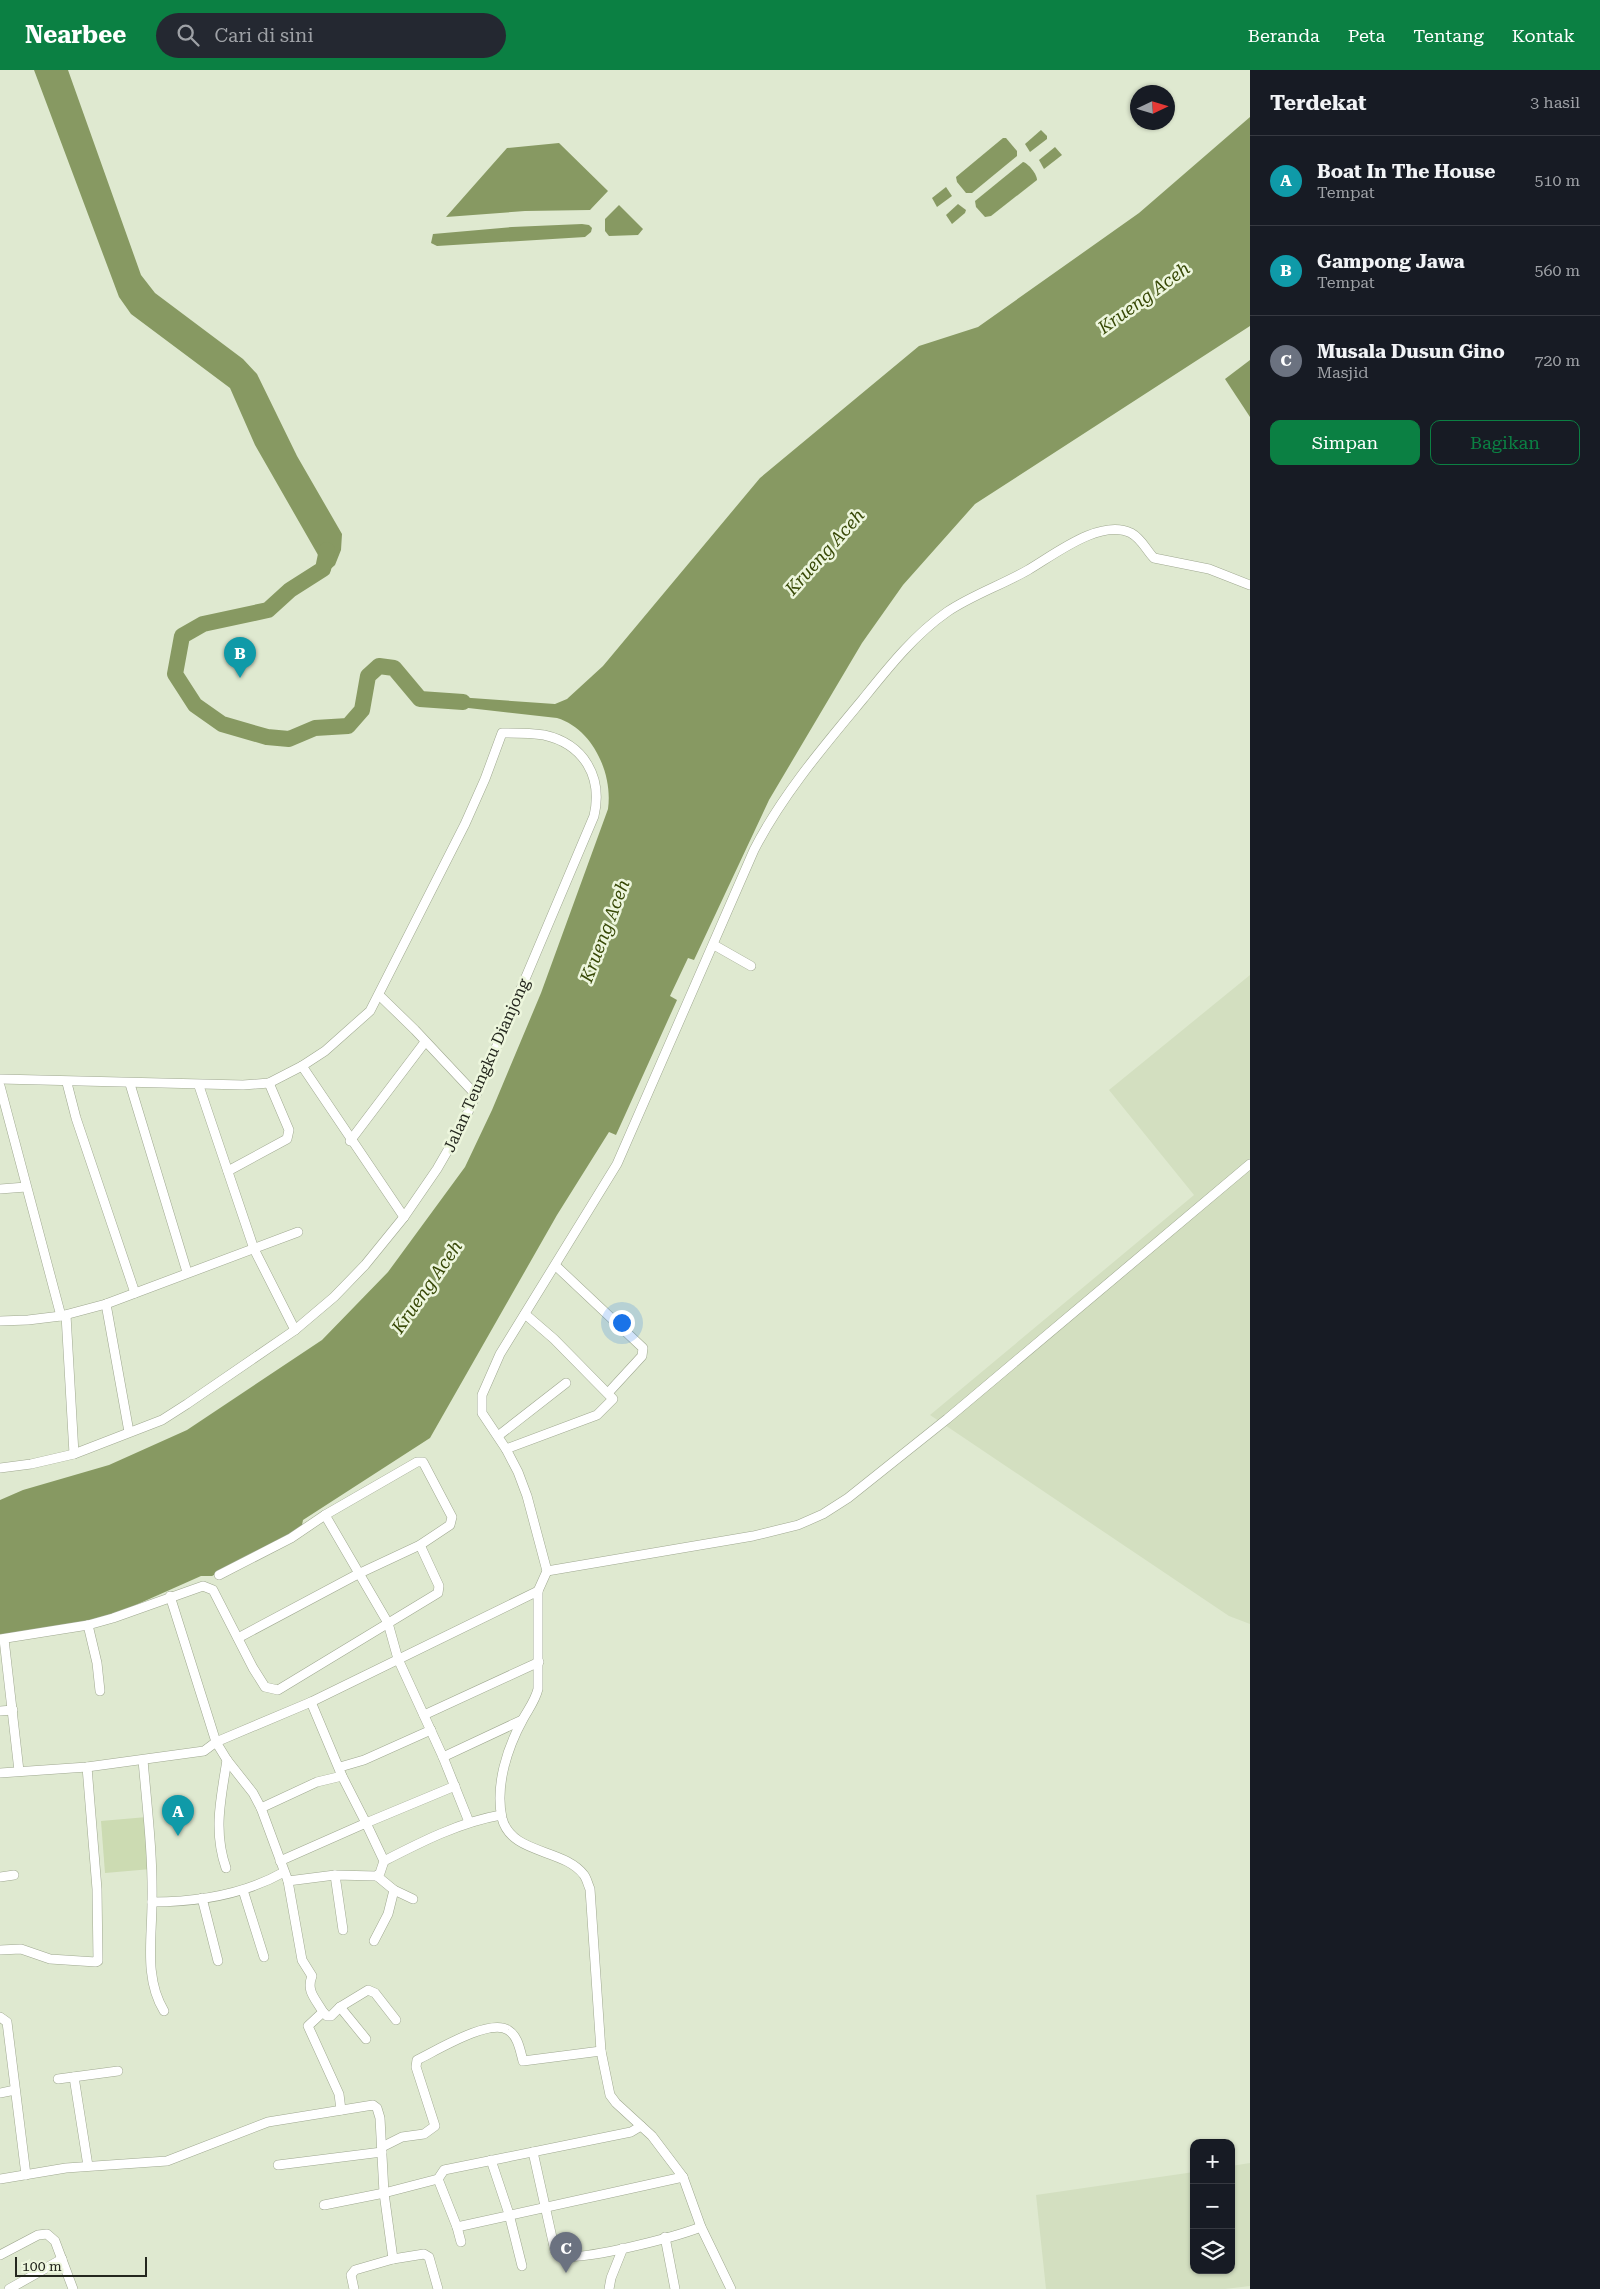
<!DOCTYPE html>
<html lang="id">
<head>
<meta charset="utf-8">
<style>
  :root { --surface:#171b24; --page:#242831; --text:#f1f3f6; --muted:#9ea1a6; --line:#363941; --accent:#0b8043 }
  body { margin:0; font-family:"Roboto Serif",serif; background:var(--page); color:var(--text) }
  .controls { position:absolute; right:15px; bottom:15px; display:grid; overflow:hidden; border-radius:10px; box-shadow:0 1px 4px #0004 }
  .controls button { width:45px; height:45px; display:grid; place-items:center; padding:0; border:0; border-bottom:1px solid var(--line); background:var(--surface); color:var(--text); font:25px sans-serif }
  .compass { position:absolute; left:1130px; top:15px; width:45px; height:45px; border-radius:50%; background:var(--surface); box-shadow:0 1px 4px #0004; rotate:86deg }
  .scale { position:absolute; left:15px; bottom:12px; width:132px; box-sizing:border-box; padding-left:5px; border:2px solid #24271e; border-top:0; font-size:14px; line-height:18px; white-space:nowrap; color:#24271e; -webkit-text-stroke:4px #edf6dd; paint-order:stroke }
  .you { position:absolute; left:621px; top:1252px; width:18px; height:18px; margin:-12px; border:4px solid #fff; border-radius:50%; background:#1a73e8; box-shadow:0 0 0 8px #1a73e833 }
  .badge { display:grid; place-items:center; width:32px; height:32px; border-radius:50%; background:var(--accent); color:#fff; font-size:16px; font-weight:700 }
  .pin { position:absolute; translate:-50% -41px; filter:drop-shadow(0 1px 2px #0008) }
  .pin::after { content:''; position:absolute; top:26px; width:18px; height:15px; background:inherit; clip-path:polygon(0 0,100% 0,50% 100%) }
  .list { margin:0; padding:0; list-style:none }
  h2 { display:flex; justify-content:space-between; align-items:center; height:65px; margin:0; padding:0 20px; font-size:21px }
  h2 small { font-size:16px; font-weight:400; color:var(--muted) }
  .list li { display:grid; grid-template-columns:32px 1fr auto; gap:15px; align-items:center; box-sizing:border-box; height:90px; padding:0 20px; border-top:1px solid var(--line) }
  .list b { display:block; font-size:19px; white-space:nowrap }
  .list p { margin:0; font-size:16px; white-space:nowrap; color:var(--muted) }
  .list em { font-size:16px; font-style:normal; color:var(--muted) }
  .actions { display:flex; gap:10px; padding:15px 20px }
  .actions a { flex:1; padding:11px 0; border:1px solid var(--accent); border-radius:10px; text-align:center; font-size:18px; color:var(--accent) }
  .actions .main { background:var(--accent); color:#fff }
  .icon { flex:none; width:28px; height:28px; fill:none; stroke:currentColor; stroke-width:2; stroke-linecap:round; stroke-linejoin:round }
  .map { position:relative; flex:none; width:1250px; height:2219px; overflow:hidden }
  header { display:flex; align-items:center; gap:30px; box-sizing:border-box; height:70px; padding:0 25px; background:var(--accent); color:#fff }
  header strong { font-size:24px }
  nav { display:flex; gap:28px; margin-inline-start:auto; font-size:18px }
  .search { width:350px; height:45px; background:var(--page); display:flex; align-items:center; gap:12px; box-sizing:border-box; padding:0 18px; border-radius:28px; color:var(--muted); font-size:19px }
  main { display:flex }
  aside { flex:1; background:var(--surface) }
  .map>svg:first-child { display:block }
  .built { fill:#d3dfc0 }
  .green { fill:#ccdbb2 }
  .water { fill:#879962 }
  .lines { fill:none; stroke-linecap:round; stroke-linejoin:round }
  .river { stroke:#879962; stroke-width:16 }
  .minor-casing { stroke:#9fa890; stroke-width:10 }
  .minor { stroke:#fff; stroke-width:9 }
  .labels { text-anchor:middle; stroke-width:5; stroke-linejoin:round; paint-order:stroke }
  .street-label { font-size:16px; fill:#24271e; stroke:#edf6dd }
  .water-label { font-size:18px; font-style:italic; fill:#384907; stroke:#edf6dd }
</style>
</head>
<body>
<header>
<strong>Nearbee</strong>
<div class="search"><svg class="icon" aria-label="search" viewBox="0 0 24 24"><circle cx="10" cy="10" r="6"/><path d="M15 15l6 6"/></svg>Cari di sini</div>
<nav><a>Beranda</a><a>Peta</a><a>Tentang</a><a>Kontak</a></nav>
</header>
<main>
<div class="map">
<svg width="1250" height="2219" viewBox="0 0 1250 2219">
  <rect width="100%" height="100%" fill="#dfe9d0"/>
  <g class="built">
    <polygon points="1250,905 1250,1554 1229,1546 930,1345 1194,1125 1109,1020"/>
    <polygon points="1250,2093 1250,2216 1225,2219 1046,2219 1036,2125 1194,2102 1194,2200 1231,2200 1231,2096"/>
  </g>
  <polygon class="green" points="147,1747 151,1799 105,1803 101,1751"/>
  <g class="water">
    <polygon points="34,0 68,0 141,205 155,223 243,289 257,304 297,386 342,464 341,480 335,495 324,505 318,485 255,375 230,318 131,244 119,227"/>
    <path d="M1250,47V256L975,434L903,515L862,573L769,730L694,890L688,888L670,926L677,930L616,1065L609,1062L557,1145L430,1368L303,1450L301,1460L212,1506H201L102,1550L0,1566V1430L23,1420L109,1395L187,1360L322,1270L388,1202L465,1097L492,1040L541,923L608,739C613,704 593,659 557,648L442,635L443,626L555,634L567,629L603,596L760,408L919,276L978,257L1139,143Z"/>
    <polygon points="1041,60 1047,66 1047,69 1030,82 1025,74"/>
    <polygon points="1003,68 1006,68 1017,81 1017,86 972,123 966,123 957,112 956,107"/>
    <polygon points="559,73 608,121 590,140 525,141 446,147 507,78"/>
    <polygon points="1055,77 1062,85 1044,99 1039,90"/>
    <path d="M1023,92C1028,93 1037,104 1037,110L991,146L985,147L976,137L975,131Z"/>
    <polygon points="946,117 952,126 937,137 932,128"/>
    <polygon points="958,134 966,140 965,143 952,154 946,145"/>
    <polygon points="619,135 643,159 638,165 609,166 605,161 605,149"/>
    <polygon points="582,154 589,155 592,158 591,162 585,167 437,176 431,173 433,164 512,157"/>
    <polygon points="1250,290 1250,347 1225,309"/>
  </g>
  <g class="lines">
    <polyline class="river" points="327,480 323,499 290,520 268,540 203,554 182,566 175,604 195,635 222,654 267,667 289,669 315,658 348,656 362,640 368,606 379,596 394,598 420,629 463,632"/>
    <g class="minor-casing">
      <g id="minor">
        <polyline points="714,875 751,896"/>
        <polyline points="379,925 415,960 476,1025"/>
        <polyline points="302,996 404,1147"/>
        <path d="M0,1009L243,1015L269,1013L302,996L325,981L370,941L465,754L485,709L502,663C516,663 531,663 544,665C584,674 603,707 594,746L476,1025L459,1061L437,1099L404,1147L365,1195L334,1227L295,1260L187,1334L162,1350L74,1384L31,1394L0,1398"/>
        <polyline points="67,1013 76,1048 135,1223"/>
        <polyline points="130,1014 187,1202"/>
        <polyline points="0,1016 61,1246"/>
        <polyline points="199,1016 254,1179 295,1260"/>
        <polyline points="350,1071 425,972"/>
        <polyline points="228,1101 287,1069 289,1060 269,1013"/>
        <polyline points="0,1119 26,1117"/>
        <polyline points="556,1196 643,1278 642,1286 608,1323"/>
        <polyline points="106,1234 129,1362"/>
        <polyline points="66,1245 74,1384"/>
        <polyline points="0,1251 28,1250 61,1246 106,1234 298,1162"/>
        <polyline points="498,1366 566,1313"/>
        <polyline points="506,1379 597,1345 613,1329 554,1269 525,1244"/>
        <polyline points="547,1501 753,1466 798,1455 823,1444 848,1428 947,1349 1250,1094"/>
        <polyline points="219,1505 291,1468 325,1445"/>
        <path d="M538,1521L547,1501L527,1426L518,1402L506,1379L482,1343V1325L500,1284L617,1094L754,780C782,725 824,676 863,629C888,598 914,565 947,542C972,525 1002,515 1028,500C1054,485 1100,448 1131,463C1142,469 1146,480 1154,488L1209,499L1250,515"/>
        <path d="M170,1526L216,1672L227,1690L253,1723L261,1738L288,1811L302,1890L312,1906C306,1921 315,1928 323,1942L308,1956L339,2024L341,2040"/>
        <polyline points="88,1555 97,1593 100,1621"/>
        <polyline points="238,1568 358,1504 420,1475 450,1455 452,1447 423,1392 417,1392 325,1445 388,1553 398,1589 443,1687 469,1752"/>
        <polyline points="0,1569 88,1555 113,1548 203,1516 213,1520 253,1598 265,1617 278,1620 438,1523 439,1516 420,1475"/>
        <polyline points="4,1569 19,1701"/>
        <polyline points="311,1632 342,1706 366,1753 455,1716"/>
        <polyline points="0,1641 13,1640"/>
        <polyline points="424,1645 539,1592"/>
        <polyline points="443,1687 522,1650"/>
        <path d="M143,1690C147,1737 153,1785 152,1832C152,1869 144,1908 164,1941"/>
        <polyline points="340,1697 364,1690 431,1660"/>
        <path d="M0,1703L87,1697L204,1681L216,1672L311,1632L538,1521V1619C535,1631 529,1638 523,1649C507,1678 495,1716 502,1748C511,1785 564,1778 584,1805C587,1809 588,1815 590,1819L601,1981L610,2025L616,2033L652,2066L683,2107L701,2157L731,2219"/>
        <polyline points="261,1738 317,1712 342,1706"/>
        <polyline points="280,1791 366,1753 384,1791 380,1803 376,1806 335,1805 288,1811"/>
        <path d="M384,1791C421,1772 460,1752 501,1745"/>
        <path d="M226,1798C213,1761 221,1728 227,1690"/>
        <polyline points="335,1805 343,1860"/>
        <polyline points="377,1806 394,1820 413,1829"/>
        <polyline points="0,1807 14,1805"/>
        <polyline points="243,1820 264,1887"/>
        <polyline points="202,1828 218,1891"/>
        <path d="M152,1832C197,1832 245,1824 284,1802"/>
        <polyline points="374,1871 388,1844 394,1820"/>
        <polyline points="0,1880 21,1879 50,1889 96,1892 98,1891 97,1819 87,1697"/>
        <polyline points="340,1937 366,1969"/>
        <polyline points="323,1942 327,1946 331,1946 340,1937 368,1920 375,1923 396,1950"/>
        <polyline points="0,1947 7,1952 26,2105"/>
        <polyline points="74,2007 88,2096"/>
        <polyline points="58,2009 118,2001"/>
        <polyline points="0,2023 15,2020"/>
        <path d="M382,2077L402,2067L424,2064L435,2056L416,1997L417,1990C436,1981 489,1948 508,1960C518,1966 520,1980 523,1991L601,1981"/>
        <path d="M533,2082L555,2181L559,2186C585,2191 675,2167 701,2157"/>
        <polyline points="491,2090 509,2144 522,2196"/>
        <polyline points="278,2095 382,2082"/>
        <polyline points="0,2109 66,2098 167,2091 268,2052 373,2035 377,2038 380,2048 384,2123 393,2189"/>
        <polyline points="324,2135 384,2123 438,2109"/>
        <polyline points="457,2157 683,2107"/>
        <polyline points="665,2167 675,2219"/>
        <polyline points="461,2172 457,2157 438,2109 444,2100 631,2062 641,2056"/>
        <polyline points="0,2185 38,2165 47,2164 55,2171 73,2219"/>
        <polyline points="9,2219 62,2189"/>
        <polyline points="354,2219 351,2205 355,2200 393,2189 424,2184 429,2187 438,2219"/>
        <polyline points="609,2219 611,2208 623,2178"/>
      </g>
    </g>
    <use href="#minor" class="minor"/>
  </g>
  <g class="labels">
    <g class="street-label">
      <text transform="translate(486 995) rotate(-66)" y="6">Jalan Teungku Dianjong</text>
    </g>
    <g class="water-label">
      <text transform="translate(1144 228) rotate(-36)" y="6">Krueng Aceh</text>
      <text transform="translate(825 482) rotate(-48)" y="6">Krueng Aceh</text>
      <text transform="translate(605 861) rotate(-69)" y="6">Krueng Aceh</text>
      <text transform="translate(427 1217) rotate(-55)" y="6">Krueng Aceh</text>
    </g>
  </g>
</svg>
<div class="controls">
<button>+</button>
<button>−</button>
<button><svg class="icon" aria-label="layers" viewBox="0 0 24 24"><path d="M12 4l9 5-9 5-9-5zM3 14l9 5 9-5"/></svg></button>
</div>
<svg class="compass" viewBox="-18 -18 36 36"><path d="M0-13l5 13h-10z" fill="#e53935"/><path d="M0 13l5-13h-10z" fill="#9ea1a6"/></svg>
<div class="scale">100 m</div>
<div class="you"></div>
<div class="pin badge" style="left:178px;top:1766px;background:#0f9aa8">A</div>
<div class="pin badge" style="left:240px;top:608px;background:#0f9aa8">B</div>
<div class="pin badge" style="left:566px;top:2203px;background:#6b7280">C</div>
</div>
<aside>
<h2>Terdekat<small>3 hasil</small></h2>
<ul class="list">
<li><span class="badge" style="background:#0f9aa8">A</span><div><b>Boat In The House</b><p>Tempat</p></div><em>510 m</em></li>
<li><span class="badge" style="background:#0f9aa8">B</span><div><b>Gampong Jawa</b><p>Tempat</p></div><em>560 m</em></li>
<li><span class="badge" style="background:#6b7280">C</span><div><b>Musala Dusun Gino</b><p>Masjid</p></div><em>720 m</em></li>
</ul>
<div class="actions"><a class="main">Simpan</a><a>Bagikan</a></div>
</aside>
</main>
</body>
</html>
